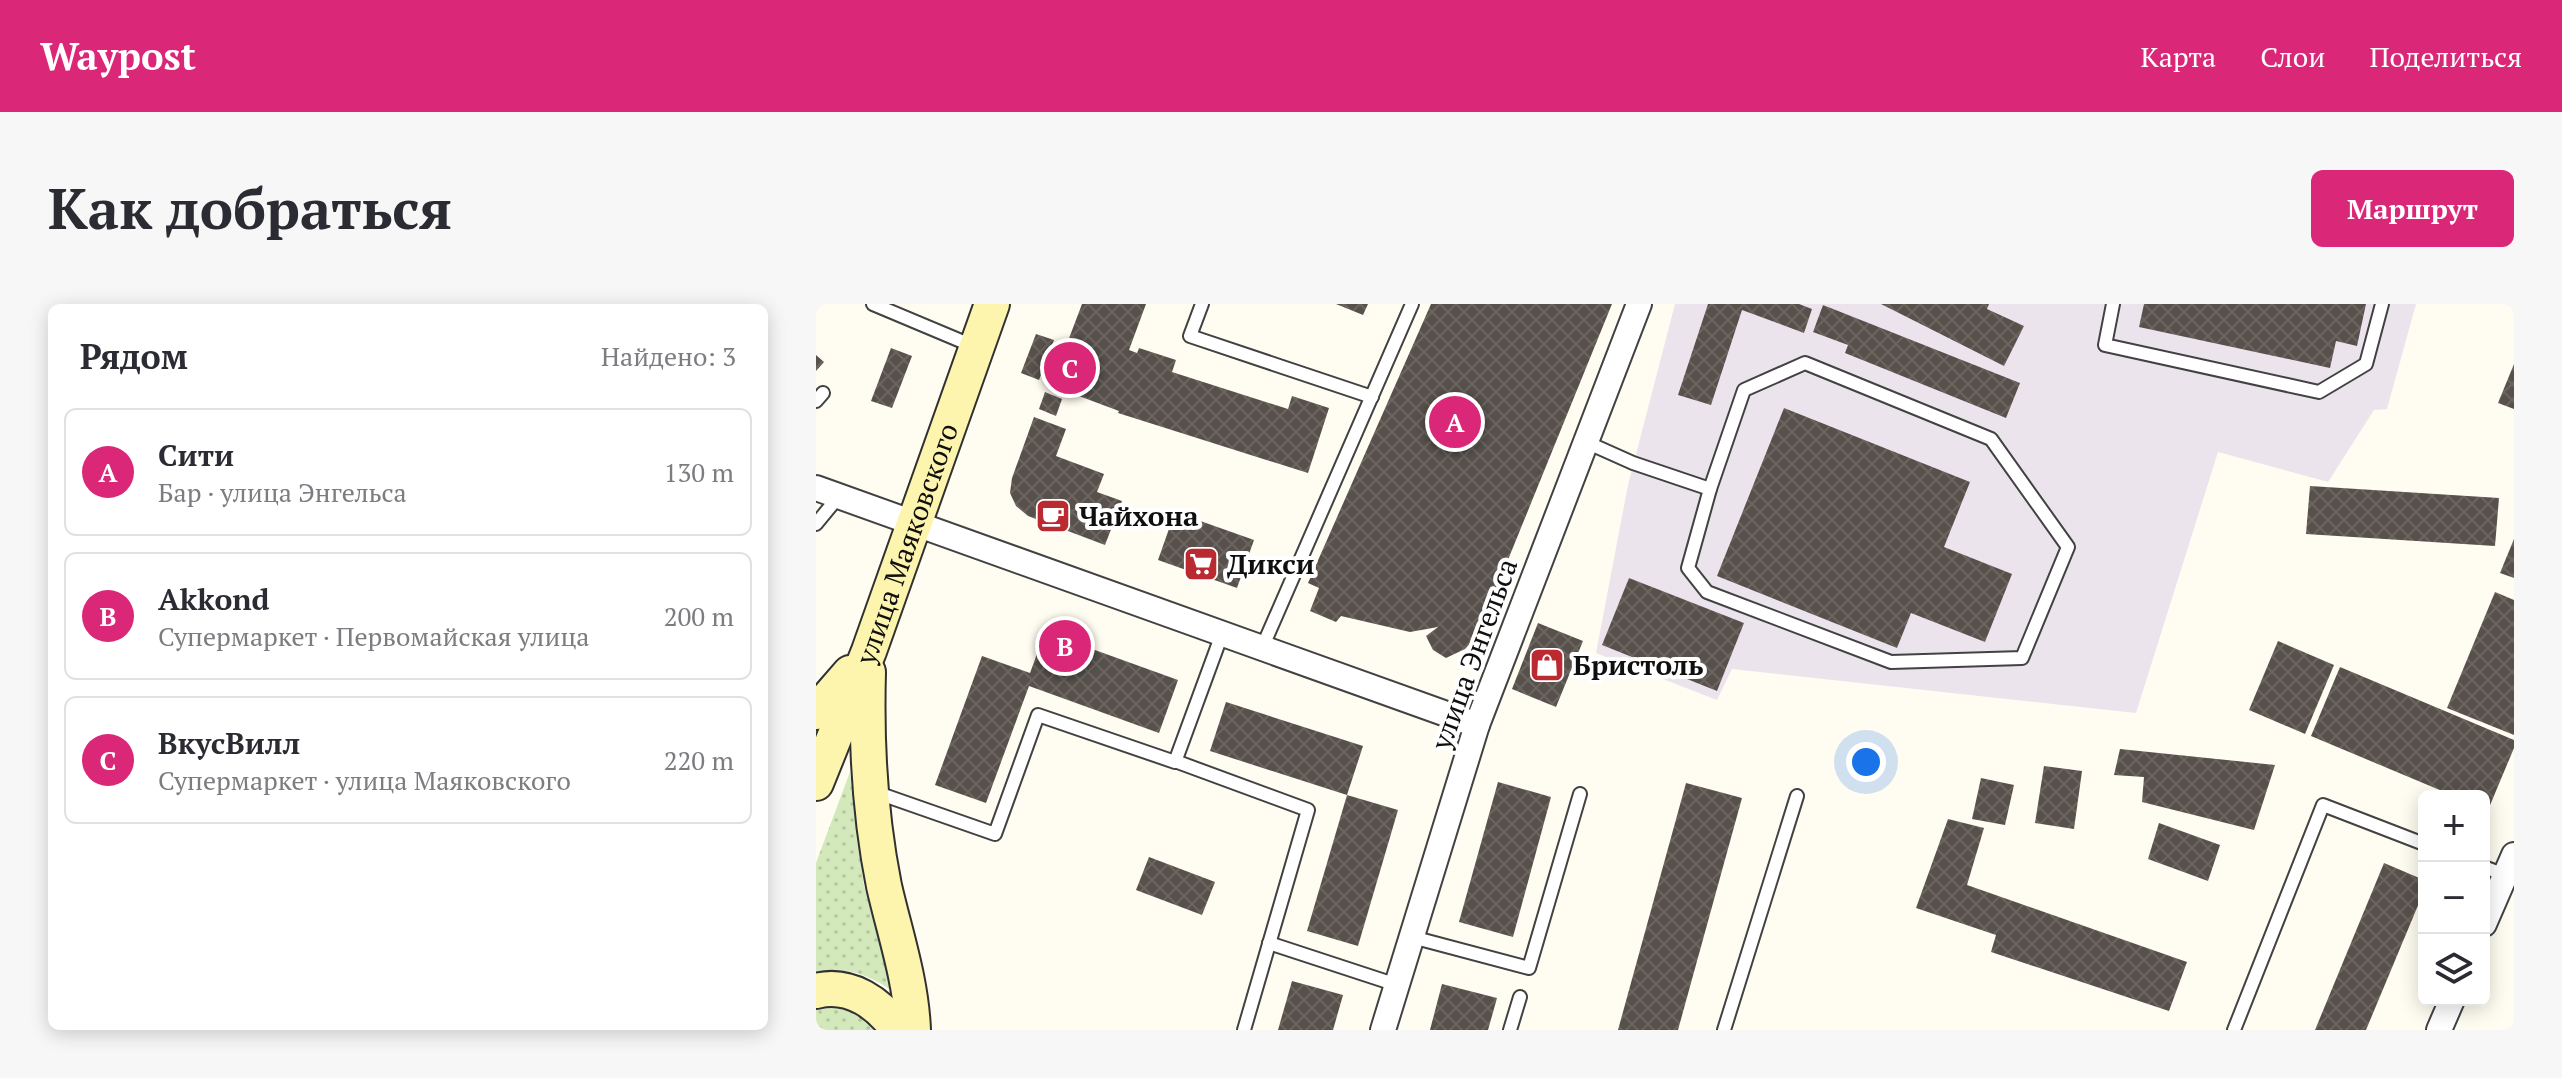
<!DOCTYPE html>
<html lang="ru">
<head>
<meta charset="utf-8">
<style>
  :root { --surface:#fff; --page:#f7f7f7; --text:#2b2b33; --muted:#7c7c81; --line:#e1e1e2; --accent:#db2777 }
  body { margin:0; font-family:"PT Serif",serif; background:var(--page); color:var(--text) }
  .controls { position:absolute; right:24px; bottom:24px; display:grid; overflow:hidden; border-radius:12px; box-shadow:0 4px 20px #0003 }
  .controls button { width:72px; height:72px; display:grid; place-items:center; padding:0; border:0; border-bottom:2px solid var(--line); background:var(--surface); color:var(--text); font:40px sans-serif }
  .you { position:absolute; left:1050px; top:458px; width:28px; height:28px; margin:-20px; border:6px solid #fff; border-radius:50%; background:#1a73e8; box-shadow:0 0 0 12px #1a73e833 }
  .badge { display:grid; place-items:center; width:52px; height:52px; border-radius:50%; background:var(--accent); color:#fff; font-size:26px; font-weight:700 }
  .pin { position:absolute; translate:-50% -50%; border:4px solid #fff; box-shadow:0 2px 8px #0006 }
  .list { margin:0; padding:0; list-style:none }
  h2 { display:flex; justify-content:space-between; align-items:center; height:104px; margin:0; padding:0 32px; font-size:34px }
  h2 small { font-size:26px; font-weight:400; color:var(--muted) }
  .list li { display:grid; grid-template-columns:52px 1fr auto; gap:24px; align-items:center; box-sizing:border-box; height:128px; margin:0 16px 16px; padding:0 16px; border:2px solid var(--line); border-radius:12px }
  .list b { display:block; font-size:30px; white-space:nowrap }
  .list p { margin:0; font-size:26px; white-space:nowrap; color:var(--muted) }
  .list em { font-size:26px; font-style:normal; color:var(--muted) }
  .icon { flex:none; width:44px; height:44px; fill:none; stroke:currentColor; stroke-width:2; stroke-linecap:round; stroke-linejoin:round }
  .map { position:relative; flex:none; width:1698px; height:726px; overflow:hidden; border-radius:12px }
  header { display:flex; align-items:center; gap:48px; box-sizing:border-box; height:112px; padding:0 40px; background:var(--accent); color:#fff }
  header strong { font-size:38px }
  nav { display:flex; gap:44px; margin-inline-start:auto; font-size:28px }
  .intro { display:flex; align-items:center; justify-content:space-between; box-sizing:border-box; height:192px; padding:0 48px }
  h1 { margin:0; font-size:56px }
  .button { padding:20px 36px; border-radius:12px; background:var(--accent); color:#fff; font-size:28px; font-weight:700 }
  main { display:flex; gap:48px; padding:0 48px }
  aside { flex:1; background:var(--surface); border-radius:12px; box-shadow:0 4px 20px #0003 }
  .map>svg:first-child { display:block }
  .industrial { fill:#ece4ed }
  .grass { fill:url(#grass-dots) }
  .building { fill:url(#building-cross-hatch) }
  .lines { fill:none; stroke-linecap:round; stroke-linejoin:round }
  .lane-casing { stroke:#424242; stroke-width:16 }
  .street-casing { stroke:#424242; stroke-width:28 }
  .secondary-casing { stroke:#313131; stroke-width:38 }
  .lane { stroke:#fff; stroke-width:12 }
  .street { stroke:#fff; stroke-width:24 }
  .secondary { stroke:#fdf4ae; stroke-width:34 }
  .labels { text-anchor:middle; stroke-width:8; stroke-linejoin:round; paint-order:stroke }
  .poi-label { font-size:28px; font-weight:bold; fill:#0f0f0f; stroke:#fff; text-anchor:start }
  .street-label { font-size:28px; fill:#0f0f0f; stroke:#fff }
</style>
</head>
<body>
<header>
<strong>Waypost</strong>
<nav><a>Карта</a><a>Слои</a><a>Поделиться</a></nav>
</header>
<div class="intro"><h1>Как добраться</h1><a class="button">Маршрут</a></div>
<main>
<aside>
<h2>Рядом<small>Найдено: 3</small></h2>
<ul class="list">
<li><span class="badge">A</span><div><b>Сити</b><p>Бар · улица Энгельса</p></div><em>130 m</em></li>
<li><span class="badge">B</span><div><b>Akkond</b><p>Супермаркет · Первомайская улица</p></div><em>200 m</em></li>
<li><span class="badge">C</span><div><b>ВкусВилл</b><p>Супермаркет · улица Маяковского</p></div><em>220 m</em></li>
</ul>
</aside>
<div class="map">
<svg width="1698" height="726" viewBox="0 0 1698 726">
  <defs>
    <pattern id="grass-dots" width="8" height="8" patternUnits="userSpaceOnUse" patternTransform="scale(2)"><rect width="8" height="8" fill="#d3e9bb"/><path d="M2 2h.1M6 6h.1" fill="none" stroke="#b4c7a0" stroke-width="1.8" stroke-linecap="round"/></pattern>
    <pattern id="building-cross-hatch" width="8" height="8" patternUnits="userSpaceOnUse" patternTransform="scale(2)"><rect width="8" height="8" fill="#57504b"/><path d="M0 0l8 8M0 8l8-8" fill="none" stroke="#6a6561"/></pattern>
  </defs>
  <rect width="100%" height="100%" fill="#fffcf1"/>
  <polygon class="industrial" points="859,0 1600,0 1571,105 1558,106 1512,178 1402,148 1320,409 916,365 901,396 780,349 812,181"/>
  <g class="grass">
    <path d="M34,468L48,582L79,689C56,672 29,661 0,668V559Z"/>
    <polygon points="0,699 28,699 65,726 0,726"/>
  </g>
  <g class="building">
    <polygon points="266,0 330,0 313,46 321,49 323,44 360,56 356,68 472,105 476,92 513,104 492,169 302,109 303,107 231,80 237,64 241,66"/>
    <polygon points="520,0 552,0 547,11"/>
    <polygon points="615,0 796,0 661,332 649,345 630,354 617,346 610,332 622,323 594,328 525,312 520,318 494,307 503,284 492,279"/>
    <polygon points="892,0 983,0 996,5 988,29 926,6 895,101 862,91"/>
    <polygon points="1065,0 1173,0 1171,5 1208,22 1188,62"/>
    <polygon points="1328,0 1550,0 1541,42 1520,37 1514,64 1323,23"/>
    <polygon points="1007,1 1204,79 1190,114 1029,49 1032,41 997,28"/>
    <polygon points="220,30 238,36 223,76 205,69"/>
    <polygon points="75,44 96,52 76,104 55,97"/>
    <polygon points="0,51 8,58 0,67"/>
    <polygon points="1698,60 1698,105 1682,99"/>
    <polygon points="229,88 246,95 240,112 223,105"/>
    <polygon points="968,104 1154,178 1128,243 1196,270 1169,338 1095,309 1081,344 901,272"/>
    <polygon points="218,113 250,125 240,152 288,170 281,188 306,197 289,241 212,212 200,202 194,189 196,174"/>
    <polygon points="1494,182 1683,194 1679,242 1490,230"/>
    <polygon points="359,208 438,236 421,284 342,256"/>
    <polygon points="1698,235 1698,274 1684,269"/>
    <polygon points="813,274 928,319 901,387 786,341"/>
    <polygon points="1679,288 1698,296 1698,431 1631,404"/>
    <polygon points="722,319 767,337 740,403 696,385"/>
    <polygon points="229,328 362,376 343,429 213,382 170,499 119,481 166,352 214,369"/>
    <polygon points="1462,337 1518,361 1489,430 1433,406"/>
    <polygon points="1524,363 1698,436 1698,444 1672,506 1668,504 1668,492 1638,492 1495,432"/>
    <polygon points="410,398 547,442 531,491 394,447"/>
    <polygon points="1304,445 1459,461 1438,526 1326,498 1328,473 1298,471"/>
    <polygon points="1228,462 1266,467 1258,525 1219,519"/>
    <polygon points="1165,474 1198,481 1189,521 1156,515"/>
    <polygon points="682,478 735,493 697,633 643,618"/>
    <polygon points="870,479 926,494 862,726 802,726"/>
    <polygon points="531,491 582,506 542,642 491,627"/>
    <polygon points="1132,515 1168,524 1151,581 1371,658 1353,707 1175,648 1180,631 1100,604"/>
    <polygon points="1343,519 1404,541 1392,577 1332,555"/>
    <polygon points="333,553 399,578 386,611 320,586"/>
    <polygon points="1568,559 1608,576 1608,587 1550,726 1499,726"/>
    <polygon points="476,677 527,691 517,726 462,726"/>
    <polygon points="626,680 681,694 672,726 614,726"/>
  </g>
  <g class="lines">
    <g class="lane-casing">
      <g id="lane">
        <polyline points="57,0 157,42"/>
        <polyline points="386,0 374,32 556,93"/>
        <polyline points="1297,0 1289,41 1503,88 1550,60 1566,0"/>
        <polygon points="989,59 1175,135 1252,243 1206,354 1075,358 891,288 872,264 894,185 928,86"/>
        <polyline points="0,97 7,89"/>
        <polyline points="770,138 817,159 894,185"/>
        <polyline points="0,220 23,192"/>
        <polyline points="446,344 596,0"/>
        <polyline points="359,457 492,506 428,726"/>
        <polyline points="59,488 179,530 222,411 359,458 406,330"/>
        <polyline points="1668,563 1689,571"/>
        <polyline points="596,633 713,664 764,490"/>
        <polyline points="453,639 581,681"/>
        <polyline points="694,726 704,693"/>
        <polyline points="908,726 981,492"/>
        <polyline points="1418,726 1507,501 1608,540"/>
      </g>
    </g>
    <g class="street-casing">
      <g id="street">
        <polyline points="0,184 661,421"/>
        <polyline points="1668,620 1698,551"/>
        <polyline points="567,726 661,421 823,0"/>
        <polyline points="1623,726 1636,696"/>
      </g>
    </g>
    <g class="secondary-casing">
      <g id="secondary">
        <path d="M52,368C50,438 54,512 68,582C79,630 95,676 97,726"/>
        <polyline points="0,408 34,369"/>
        <path id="s1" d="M0,479L53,347L176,0"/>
        <path d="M0,687C34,678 64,700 82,726"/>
      </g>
    </g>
    <use href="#lane" class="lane"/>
    <use href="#street" class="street"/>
    <use href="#secondary" class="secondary"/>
  </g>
  <defs>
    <g id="cafe-square" transform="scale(1.8)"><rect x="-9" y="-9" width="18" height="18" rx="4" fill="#bc2a31" stroke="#fff"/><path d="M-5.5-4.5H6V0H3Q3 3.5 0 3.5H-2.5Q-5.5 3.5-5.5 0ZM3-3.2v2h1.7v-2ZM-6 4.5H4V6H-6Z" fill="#fff"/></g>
    <g id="supermarket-square" transform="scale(1.8)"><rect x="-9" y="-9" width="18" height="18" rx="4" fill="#bc2a31" stroke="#fff"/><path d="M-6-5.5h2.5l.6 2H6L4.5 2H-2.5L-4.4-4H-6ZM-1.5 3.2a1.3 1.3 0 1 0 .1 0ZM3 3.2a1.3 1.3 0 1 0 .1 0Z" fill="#fff"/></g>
    <g id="shop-square" transform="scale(1.8)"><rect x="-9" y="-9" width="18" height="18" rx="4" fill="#bc2a31" stroke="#fff"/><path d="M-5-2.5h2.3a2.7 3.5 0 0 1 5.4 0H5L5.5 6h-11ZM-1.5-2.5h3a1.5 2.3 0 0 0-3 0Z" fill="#fff"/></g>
  </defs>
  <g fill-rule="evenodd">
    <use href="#cafe-square" x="237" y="212"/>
    <use href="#supermarket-square" x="385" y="260"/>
    <use href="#shop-square" x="731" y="361"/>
  </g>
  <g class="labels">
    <g class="poi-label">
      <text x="263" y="222">Чайхона</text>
      <text x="411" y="270">Дикси</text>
      <text x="757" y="371">Бристоль</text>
    </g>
    <g class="street-label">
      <text dy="10" stroke="none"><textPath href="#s1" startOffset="256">улица Маяковского</textPath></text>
      <text transform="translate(658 350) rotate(-70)" y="10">улица Энгельса</text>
    </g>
  </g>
</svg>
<div class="controls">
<button>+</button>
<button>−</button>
<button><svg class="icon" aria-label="layers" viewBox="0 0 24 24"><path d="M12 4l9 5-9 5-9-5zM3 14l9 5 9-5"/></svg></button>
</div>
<div class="you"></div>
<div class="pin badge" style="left:639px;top:118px">A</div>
<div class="pin badge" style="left:249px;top:342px">B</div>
<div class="pin badge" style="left:254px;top:64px">C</div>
</div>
</main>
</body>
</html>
